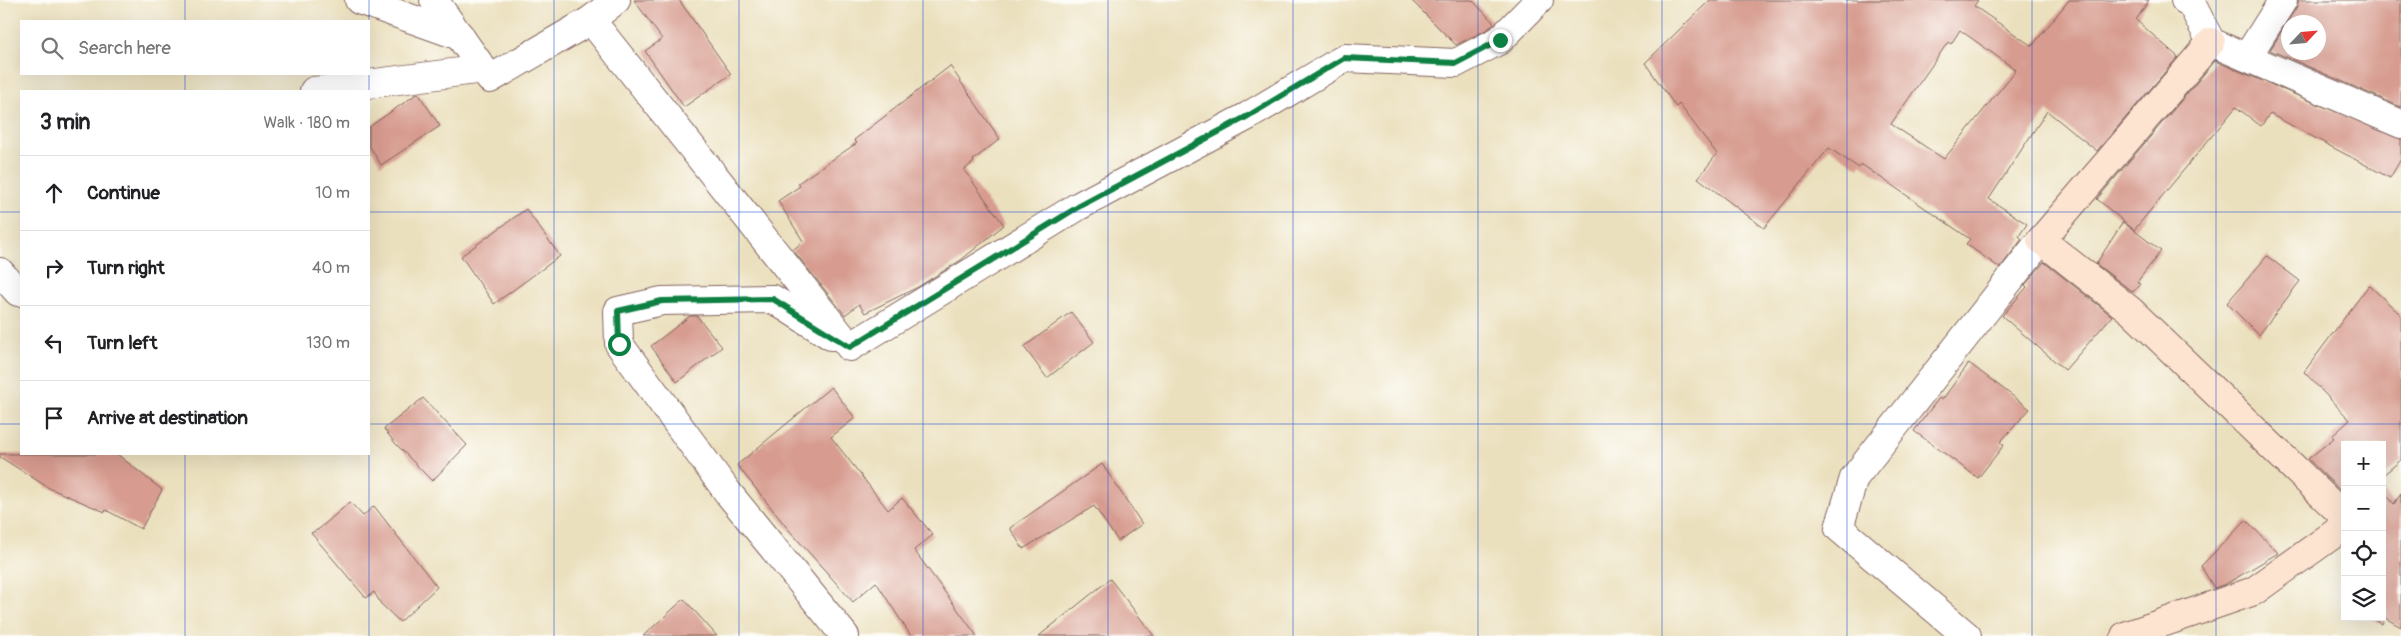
<!DOCTYPE html>
<html lang="en">
<head>
<meta charset="utf-8">
<style>
  :root { --surface:#fff; --page:#f2f2f2; --text:#202124; --muted:#757577; --line:#e0e0e0 }
  body { margin:0; font-family:Pangolin,sans-serif; background:var(--page); color:var(--text) }
  .controls { position:absolute; right:15px; bottom:15px; display:grid; overflow:hidden; border-radius:0px; box-shadow:0 5px 20px #0002 }
  .controls button { width:45px; height:45px; display:grid; place-items:center; padding:0; border:0; border-bottom:1px solid var(--line); background:var(--surface); color:var(--text); font:25px sans-serif }
  .compass { position:absolute; left:2281px; top:15px; width:45px; height:45px; border-radius:50%; background:var(--surface); box-shadow:0 5px 20px #0002; rotate:64deg }
  .stop { position:absolute; width:15px; height:15px; margin:-11px; border:4px solid #0b8043; border-radius:50%; background:#fff }
  .stop.end { background:#0b8043; border-color:#fff; box-shadow:0 1px 5px #0008 }
  .list { margin:0; padding:0; list-style:none }
  h2 { display:flex; justify-content:space-between; align-items:center; height:65px; margin:0; padding:0 20px; font-size:21px }
  h2 small { font-size:16px; font-weight:400; color:var(--muted) }
  .list li { display:grid; grid-template-columns:32px 1fr auto; gap:15px; align-items:center; box-sizing:border-box; height:75px; padding:0 20px; border-top:1px solid var(--line) }
  .list b { display:block; font-size:19px; white-space:nowrap }
  .list em { font-size:16px; font-style:normal; color:var(--muted) }
  .icon { flex:none; width:28px; height:28px; fill:none; stroke:currentColor; stroke-width:2; stroke-linecap:round; stroke-linejoin:round }
  .map { position:relative; flex:none; width:2401px; height:636px; overflow:hidden }
  .search { position:absolute; background:var(--surface); box-shadow:0 5px 20px #0002; left:20px; top:20px; width:350px; height:55px; display:flex; align-items:center; gap:12px; box-sizing:border-box; padding:0 18px; border-radius:0px; color:var(--muted); font-size:19px }
  .panel { position:absolute; background:var(--surface); box-shadow:0 5px 20px #0002; left:20px; top:90px; width:350px; height:365px; border-radius:0px }
  .map>svg:first-child { display:block }
  .building { fill:#d79b8f; fill-rule:evenodd }
  .lines { fill:none; stroke-linecap:round; stroke-linejoin:round }
  .street-casing { stroke:#82635e; stroke-width:30 }
  .secondary-casing { stroke:#82635e; stroke-width:30 }
  .street { stroke:#fff; stroke-width:28 }
  .secondary { stroke:#fde4d1; stroke-width:28 }
  .route { stroke:#0b8043; stroke-width:6 }
  .grid { fill:none; stroke:#1d4ed8; stroke-width:1; stroke-opacity:0.55 }
</style>
</head>
<body>
<div class="map">
<svg width="2401" height="636" viewBox="0 0 2401 636">
  <rect width="100%" height="100%" fill="#fdfcf7"/>
  <filter id="ink" filterUnits="userSpaceOnUse"><feTurbulence type="fractalNoise" baseFrequency=".02" numOctaves="2"/><feDisplacementMap in="SourceGraphic" scale="10" xChannelSelector="R" yChannelSelector="G"/><feConvolveMatrix kernelMatrix="1 2 1 2 8 2 1 2 1" color-interpolation-filters="sRGB"/></filter>
  <filter id="wash" filterUnits="userSpaceOnUse"><feTurbulence type="fractalNoise" baseFrequency=".0096" numOctaves="4" result="noise"/><feDisplacementMap in="SourceGraphic" scale="20" xChannelSelector="R" yChannelSelector="G"/><feGaussianBlur stdDeviation="1.12" result="paint"/><feColorMatrix in="noise" values="0 0 0 0 0 0 0 0 0 0 0 0 0 0 0 0 0 1.4 0 .05"/><feComposite in="paint" operator="in"/></filter>
  <g filter="url(#wash)">
    <rect width="100%" height="100%" fill="#ebe0be"/>
    <g id="blocks">
      <g class="building">
        <polygon points="634,0 679,0 731,74 684,107 645,51 662,39"/>
        <polygon points="1411,0 1472,0 1494,23 1488,29 1456,45"/>
        <path d="M1710,0H1978L1974,6L2032,46L2069,0H2149L2136,20L2178,57L2097,151L2047,111L1989,199L2027,224L2019,236L2022,239L2000,268L1966,244L1970,239L1861,164L1859,168L1829,148L1764,228L1698,178L1717,154L1679,104L1676,107L1645,63ZM1960,30L2016,70L1944,159L1891,124L1948,42L1951,44Z"/>
        <path d="M2299,0H2401V107L2270,50L2296,8ZM2288,22H2318V52H2288Z"/>
        <polygon points="2215,61 2401,139 2401,159 2390,178 2270,114 2261,126 2236,107 2134,230 2097,199"/>
        <polygon points="950,66 1000,139 973,160 974,162 964,170 1004,225 961,260 918,287 865,313 859,304 845,315 793,250 803,241 778,201 800,186 798,183 857,143 854,140"/>
        <polygon points="418,93 440,126 381,165 369,145 369,127"/>
        <polygon points="526,209 560,256 494,304 461,256"/>
        <polygon points="2123,222 2161,251 2137,282 2140,284 2133,292 2096,264"/>
        <polygon points="2267,256 2300,281 2259,335 2227,303"/>
        <polygon points="2044,262 2112,316 2065,370 2002,316 2027,287 2025,285"/>
        <polygon points="2369,285 2401,315 2401,460 2382,476 2382,445 2345,445 2345,495 2308,459 2334,438 2332,436 2350,420 2304,372"/>
        <polygon points="1071,312 1094,342 1047,378 1024,347"/>
        <polygon points="690,316 697,316 722,347 677,382 651,346"/>
        <polygon points="1969,363 2030,409 2000,442 2004,445 1978,478 1914,431 1939,398 1942,400"/>
        <polygon points="831,387 855,418 831,437 888,510 902,498 933,535 914,550 977,636 911,636 876,582 853,602 788,529 737,465"/>
        <polygon points="423,398 467,445 432,481 395,443 384,429"/>
        <polygon points="0,454 117,454 162,490 141,529 106,510 105,512 49,488 0,457"/>
        <polygon points="1102,464 1142,524 1118,541 1094,506 1023,549 1010,528"/>
        <polygon points="2382,489 2394,504 2401,493 2401,627 2385,618 2382,624 2370,617 2382,617"/>
        <polygon points="350,502 363,516 374,506 437,587 400,622 381,604 374,592 366,598 311,533 319,529"/>
        <polygon points="2246,520 2278,553 2226,584 2214,588 2201,566"/>
        <polygon points="1110,579 1154,636 1039,636"/>
        <polygon points="684,599 717,636 643,636"/>
      </g>
    </g>
  </g>
  <g filter="url(#ink)">
    <use href="#blocks" fill-opacity="0" stroke="#82635e" stroke-width="1"/>
    <g class="lines">
      <g class="street-casing">
        <g id="street">
          <polyline points="359,0 460,36"/>
          <polyline points="434,0 490,79 591,20"/>
          <polyline points="616,0 591,20 850,347 1077,207 1248,116 1345,58 1456,63 1500,40 1539,0"/>
          <polyline points="2185,0 2191,3 2211,42 2401,124"/>
          <polyline points="2247,57 2283,0"/>
          <polyline points="314,91 483,69"/>
          <polyline points="0,272 18,292"/>
          <polyline points="831,336 773,299 662,301 618,311 619,344 729,494 845,636"/>
          <polyline points="1967,636 1839,528 1854,478 2041,240"/>
        </g>
      </g>
      <g class="secondary-casing">
        <g id="secondary">
          <polyline points="2211,42 2041,240 2131,311 2345,517"/>
          <polyline points="2125,636 2254,591 2338,531 2345,518"/>
        </g>
      </g>
      <use href="#street" class="street"/>
      <use href="#secondary" class="secondary"/>
    </g>
  </g>
  <g class="lines" filter="url(#ink)">
    <polyline class="route" points="619,344 618,311 662,301 773,299 850,347 1078,207 1248,116 1344,58 1456,63 1500,40"/>
  </g>
  <path class="grid" d="M185,0V21M369,0V636M554,0V636M739,0V636M923,0V636M1108,0V636M1293,0V636M1478,0V636M1662,0V636M1847,0V636M2032,0V636M2216,0V636M185,74V91M0,212H21M369,212H2401M0,424H21M369,424H2401M185,454V636"/>
</svg>
<div class="controls">
<button>+</button>
<button>−</button>
<button><svg class="icon" aria-label="locate" viewBox="0 0 24 24"><circle cx="12" cy="12" r="6"/><path d="M12 2v4M12 18v4M2 12h4M18 12h4"/></svg></button>
<button><svg class="icon" aria-label="layers" viewBox="0 0 24 24"><path d="M12 4l9 5-9 5-9-5zM3 14l9 5 9-5"/></svg></button>
</div>
<svg class="compass" viewBox="-18 -18 36 36"><path d="M0-13l5 13h-10z" fill="#e53935"/><path d="M0 13l5-13h-10z" fill="#757577"/></svg>
<div class="stop" style="left:619px;top:344px"></div>
<div class="stop end" style="left:1500px;top:40px"></div>
<div class="search"><svg class="icon" aria-label="search" viewBox="0 0 24 24"><circle cx="10" cy="10" r="6"/><path d="M15 15l6 6"/></svg>Search here</div>
<section class="panel">
<h2>3 min<small>Walk · 180 m</small></h2>
<ul class="list">
<li><svg class="icon" aria-label="ahead" viewBox="0 0 24 24"><path d="M12 20V5M6 11l6-6 6 6"/></svg><div><b>Continue</b></div><em>10 m</em></li>
<li><svg class="icon" aria-label="right" viewBox="0 0 24 24"><path d="M7 20v-9h11M14 6l5 5-5 5"/></svg><div><b>Turn right</b></div><em>40 m</em></li>
<li><svg class="icon" aria-label="left" viewBox="0 0 24 24"><path d="M17 20v-9H6M10 6l-5 5 5 5"/></svg><div><b>Turn left</b></div><em>130 m</em></li>
<li><svg class="icon" aria-label="arrive" viewBox="0 0 24 24"><path d="M6 21V4h12l-3 4 3 4H6"/></svg><div><b>Arrive at destination</b></div></li>
</ul>
</section>
</div>
</body>
</html>
